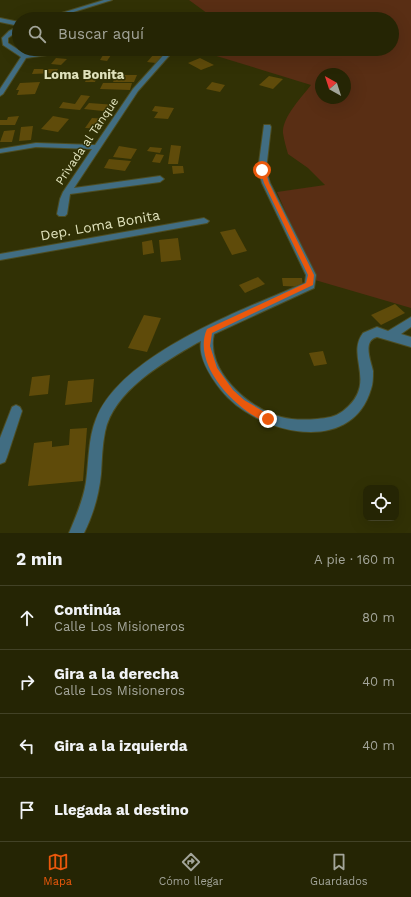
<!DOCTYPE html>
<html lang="es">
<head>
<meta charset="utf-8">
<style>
  :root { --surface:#252504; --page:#2d2d0e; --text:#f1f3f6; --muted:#a3a59a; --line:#424226; --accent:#ea580c }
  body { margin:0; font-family:"Work Sans",sans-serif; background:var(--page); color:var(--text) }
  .controls { position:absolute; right:12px; bottom:12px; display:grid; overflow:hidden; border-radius:8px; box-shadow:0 4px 16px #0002 }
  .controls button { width:36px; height:36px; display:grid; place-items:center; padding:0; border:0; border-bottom:1px solid var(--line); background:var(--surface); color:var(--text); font:20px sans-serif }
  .compass { position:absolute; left:315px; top:68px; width:36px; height:36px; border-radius:50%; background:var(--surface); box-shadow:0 4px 16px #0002; rotate:321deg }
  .stop { position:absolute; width:12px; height:12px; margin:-9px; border:3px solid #ea580c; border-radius:50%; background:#fff }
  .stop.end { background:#ea580c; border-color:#fff; box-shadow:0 1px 4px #0008 }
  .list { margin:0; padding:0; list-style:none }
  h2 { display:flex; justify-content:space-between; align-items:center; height:52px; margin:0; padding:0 16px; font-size:17px }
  h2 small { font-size:13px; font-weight:400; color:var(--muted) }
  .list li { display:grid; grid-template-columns:26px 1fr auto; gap:12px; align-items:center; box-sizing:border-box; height:64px; padding:0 16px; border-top:1px solid var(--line) }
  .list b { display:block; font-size:15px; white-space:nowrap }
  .list p { margin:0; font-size:13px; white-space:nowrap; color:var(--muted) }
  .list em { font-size:13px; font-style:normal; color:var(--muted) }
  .icon { flex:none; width:22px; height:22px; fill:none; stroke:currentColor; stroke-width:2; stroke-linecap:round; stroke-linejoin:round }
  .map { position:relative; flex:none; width:411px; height:533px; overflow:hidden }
  .search { position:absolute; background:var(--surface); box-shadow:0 4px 16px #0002; left:12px; right:12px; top:12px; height:44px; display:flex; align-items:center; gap:10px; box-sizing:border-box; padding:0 14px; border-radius:22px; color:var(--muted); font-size:15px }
  .sheet { height:308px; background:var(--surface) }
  nav { display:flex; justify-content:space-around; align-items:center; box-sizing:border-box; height:56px; border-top:1px solid var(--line); background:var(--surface); font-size:11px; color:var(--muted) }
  nav a { display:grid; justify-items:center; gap:2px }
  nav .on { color:var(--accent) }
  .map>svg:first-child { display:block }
  .green { fill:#592e14; fill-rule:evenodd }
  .building { fill:#5f4b0a }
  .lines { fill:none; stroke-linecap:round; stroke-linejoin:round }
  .minor-casing { stroke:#4d4d22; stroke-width:2 }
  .minor { fill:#416d82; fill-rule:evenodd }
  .route { fill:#ea580c }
  .labels { text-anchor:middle; stroke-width:3; stroke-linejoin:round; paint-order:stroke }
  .far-street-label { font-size:12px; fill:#e0e2bc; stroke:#313105 }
  .far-neighbourhood-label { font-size:13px; font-weight:bold; fill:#e0e2bc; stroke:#313105 }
  .street-label { font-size:14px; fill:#e0e2bc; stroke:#313105 }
</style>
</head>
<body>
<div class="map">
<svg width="411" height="533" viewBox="0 0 411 533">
  <rect width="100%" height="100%" fill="#313105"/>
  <path class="green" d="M189,0H411V308L315,280L277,192L325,185L308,168L288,154C286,147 284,140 283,133C282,117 302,97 311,85L210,54L205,49H392V19H215ZM321,74H345V98H321Z"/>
  <g class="building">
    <polygon points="42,49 43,53 27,55 26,51"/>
    <polygon points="154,49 167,49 165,53 153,52"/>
    <polygon points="105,52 113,52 107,61 100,60"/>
    <polygon points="154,54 163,55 156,63 147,62"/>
    <polygon points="56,58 67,59 61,65 51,64"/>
    <polygon points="200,58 214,65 201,70 188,63"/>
    <polygon points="34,69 58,69 56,73 32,74"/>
    <polygon points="89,73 98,74 95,82 85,82"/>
    <polygon points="116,75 137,75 134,82 113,82"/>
    <polygon points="269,76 283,79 273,89 259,85"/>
    <polygon points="40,82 35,94 17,95 19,90 16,90 20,83"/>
    <polygon points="212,82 225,85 220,92 206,89"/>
    <polygon points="103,83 132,83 130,90 100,89"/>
    <polygon points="81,95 90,96 80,110 59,108 63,102 75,104"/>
    <polygon points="89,103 116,105 112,112 84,109"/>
    <polygon points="155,106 174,108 168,119 154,118 158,112 152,111"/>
    <polygon points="19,116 15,125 0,125 0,120 7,120 8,117"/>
    <polygon points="53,116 69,119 58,132 41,129"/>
    <polygon points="92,118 107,119 101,129 85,128"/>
    <polygon points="33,126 31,140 19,141 21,127"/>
    <polygon points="15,130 12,142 0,142 4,131"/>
    <polygon points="171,145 181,146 178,164 168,164"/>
    <polygon points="119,146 137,149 131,159 113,157"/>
    <polygon points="150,147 162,148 160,153 147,151"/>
    <polygon points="156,154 164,155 160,163 152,162"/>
    <polygon points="109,159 131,161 125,171 104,168"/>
    <polygon points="172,166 183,166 184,173 173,174"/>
    <polygon points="235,229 247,251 232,255 220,232"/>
    <polygon points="178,238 181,260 161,262 159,240"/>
    <polygon points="152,240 154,253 143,255 142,242"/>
    <polygon points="258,277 265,284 245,293 239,285"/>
    <polygon points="282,278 302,278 303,287 283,286"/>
    <polygon points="395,304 405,313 381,325 371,315"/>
    <polygon points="144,315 161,318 147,352 128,348"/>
    <polygon points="323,351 327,364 314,366 309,353"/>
    <polygon points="50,375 48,394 29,396 32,377"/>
    <polygon points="94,379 92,402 65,405 68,381"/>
    <polygon points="87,428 83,481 28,486 34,443 52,441 52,447 69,445 70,429"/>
  </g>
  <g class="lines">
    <g class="minor-casing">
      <g id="minor">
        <polygon points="104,0 112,0 51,19 42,19"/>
        <polygon points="0,18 19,22 19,26 0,22"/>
        <polygon points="19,26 19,30 8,38 8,43 25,54 62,49 78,49 75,51 26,58 3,94 0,96 0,89 21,57 3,45 2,38 9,31"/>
        <polygon points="169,49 175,49 138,91 74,188 160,176 164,179 160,182 70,194 67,214 65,216 59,216 57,214 60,199 63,192 92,149 36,147 0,153 0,149 36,143 95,145 133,89"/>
        <path d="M264,125H270L271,127L266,170L270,183L316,275L314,288L214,334C205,370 249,409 281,417C292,420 305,420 317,419C327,418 335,417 343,411C379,383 345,357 363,333L377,327L388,331L411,317V327L401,334L411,337V347L377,337C362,341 371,361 373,371C373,377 373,384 371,389C351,458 255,433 221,390C211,377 198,358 201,341L197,343C164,362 113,391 105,432C102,446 102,460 101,474C99,495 93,515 84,533H69C76,516 83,501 86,482C89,461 88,439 96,419C121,354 244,309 305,283L306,275L262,183L258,170Z"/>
        <polygon points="204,218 209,221 207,223 0,260 0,254"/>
        <polygon points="16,405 20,407 22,411 7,457 5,462 0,464 0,438 12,407"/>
      </g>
    </g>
    <use href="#minor" class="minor"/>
  </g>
  <path class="route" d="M262,168L265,170L269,183L314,275L313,285L212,333L210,346L217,368L233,390L244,400L271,416L273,419L271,422L268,423C237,411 191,365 207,329L306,283L308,275L264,183L260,170Z"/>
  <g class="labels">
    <g class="far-street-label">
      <text transform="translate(87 141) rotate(-56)" y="4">Privada al Tanque</text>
    </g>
    <g class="far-neighbourhood-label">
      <text x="84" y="79">Loma Bonita</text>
    </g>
    <g class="street-label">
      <text transform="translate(100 225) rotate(-10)" y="5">Dep. Loma Bonita</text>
    </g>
  </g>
</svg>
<div class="controls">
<button><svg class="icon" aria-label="locate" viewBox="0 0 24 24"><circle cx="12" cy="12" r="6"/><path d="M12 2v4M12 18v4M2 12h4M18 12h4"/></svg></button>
</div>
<svg class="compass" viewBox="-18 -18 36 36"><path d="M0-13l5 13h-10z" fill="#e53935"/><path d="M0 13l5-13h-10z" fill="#a3a59a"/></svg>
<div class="stop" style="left:262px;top:170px"></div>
<div class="stop end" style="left:268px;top:419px"></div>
<div class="search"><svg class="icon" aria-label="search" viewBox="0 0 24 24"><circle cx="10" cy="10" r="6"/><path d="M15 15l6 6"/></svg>Buscar aquí</div>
</div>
<section class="sheet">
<h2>2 min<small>A pie · 160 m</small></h2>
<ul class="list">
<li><svg class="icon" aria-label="ahead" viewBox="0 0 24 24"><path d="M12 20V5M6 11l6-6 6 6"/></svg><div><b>Continúa</b><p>Calle Los Misioneros</p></div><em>80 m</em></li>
<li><svg class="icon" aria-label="right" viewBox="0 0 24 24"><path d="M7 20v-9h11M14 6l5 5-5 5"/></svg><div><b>Gira a la derecha</b><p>Calle Los Misioneros</p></div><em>40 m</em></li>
<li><svg class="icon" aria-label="left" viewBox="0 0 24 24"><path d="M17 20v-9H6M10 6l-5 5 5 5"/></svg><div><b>Gira a la izquierda</b></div><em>40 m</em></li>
<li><svg class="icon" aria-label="arrive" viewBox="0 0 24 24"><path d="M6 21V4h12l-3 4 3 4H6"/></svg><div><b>Llegada al destino</b></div></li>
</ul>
</section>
<nav>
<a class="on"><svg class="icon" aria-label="map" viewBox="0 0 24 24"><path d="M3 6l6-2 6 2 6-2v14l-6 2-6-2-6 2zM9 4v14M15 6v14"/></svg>Mapa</a>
<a><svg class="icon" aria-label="directions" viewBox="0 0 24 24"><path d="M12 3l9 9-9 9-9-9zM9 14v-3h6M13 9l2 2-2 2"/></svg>Cómo llegar</a>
<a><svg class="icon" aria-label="saved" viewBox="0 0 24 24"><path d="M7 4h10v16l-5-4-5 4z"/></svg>Guardados</a>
</nav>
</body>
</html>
